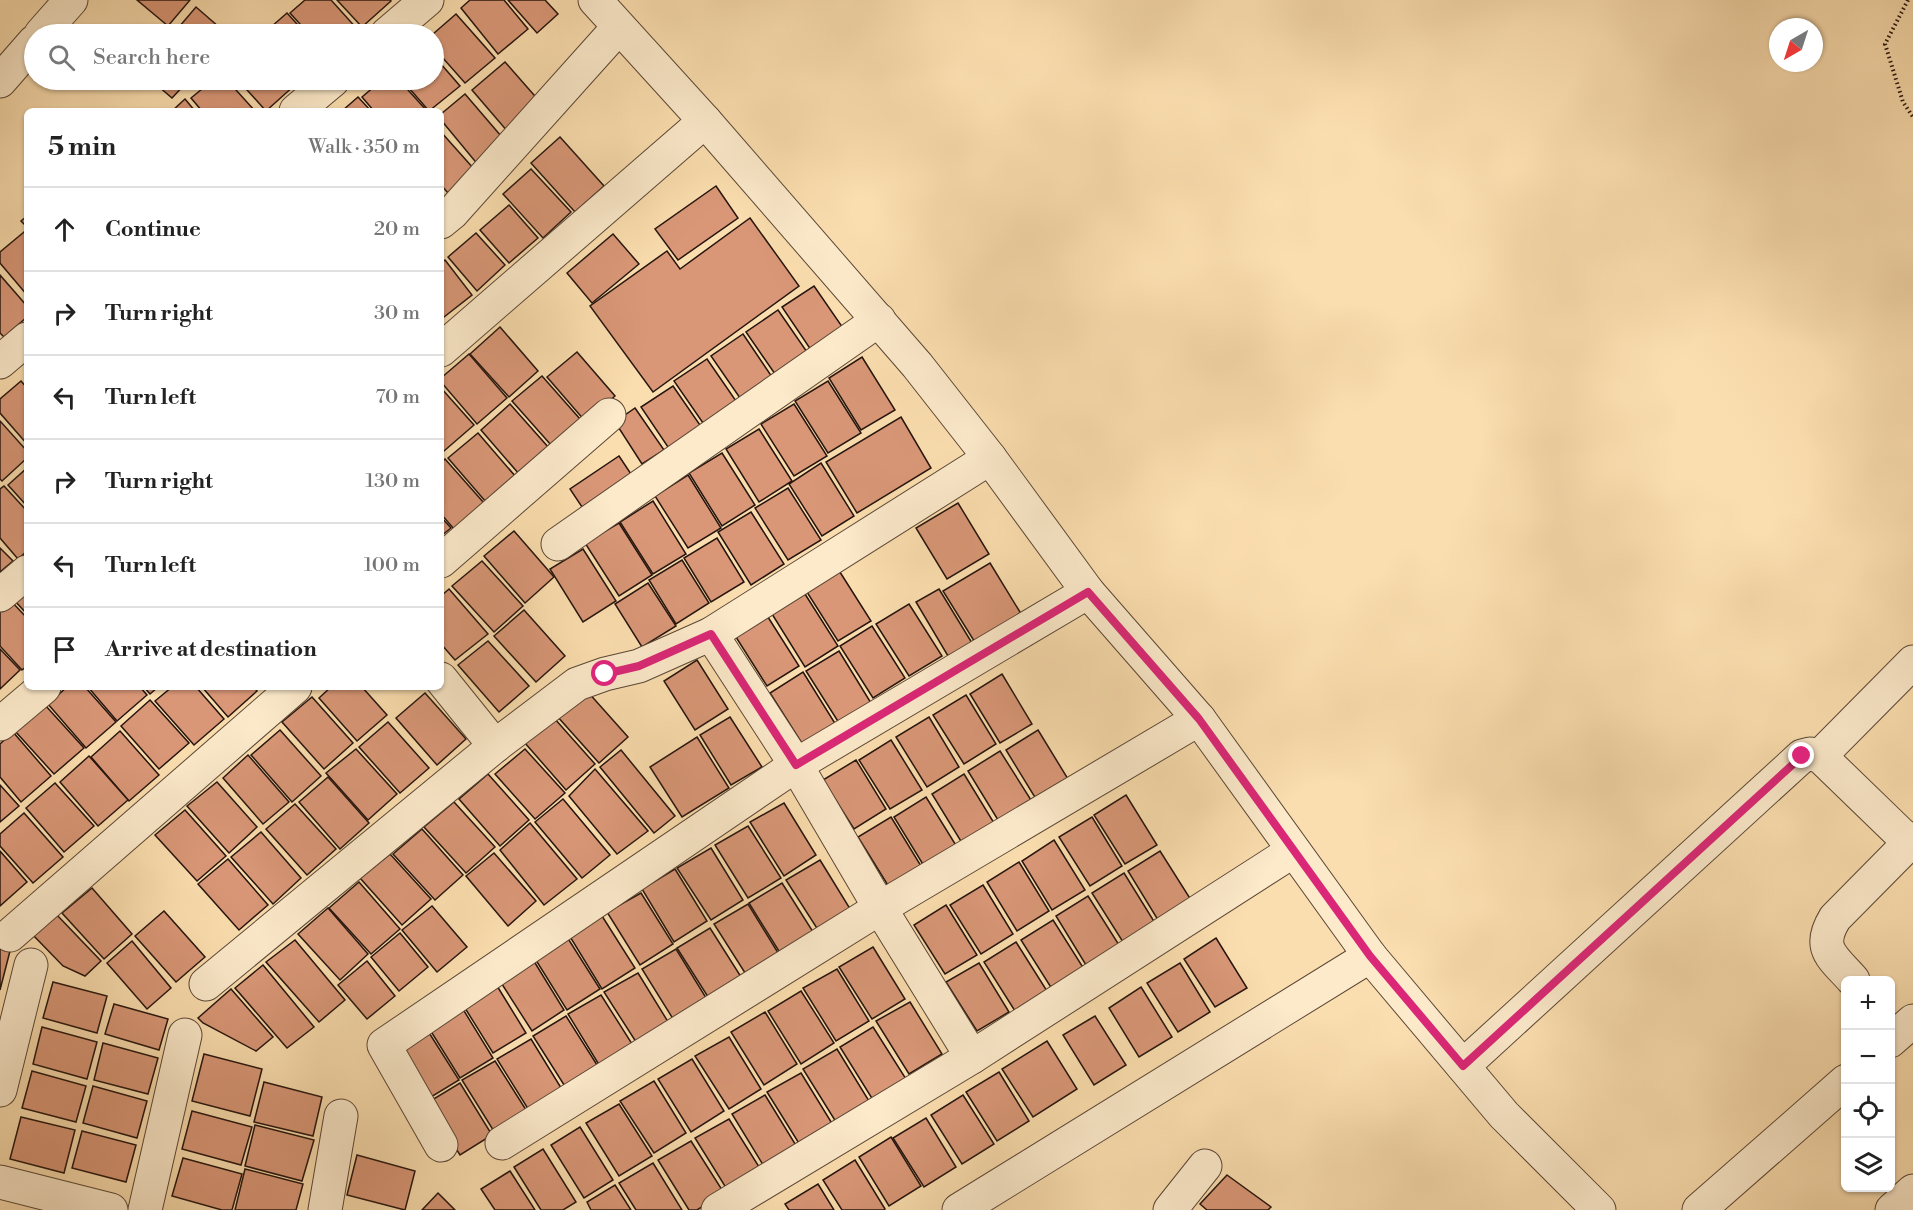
<!DOCTYPE html>
<html lang="en">
<head>
<meta charset="utf-8">
<style>
  :root { --surface:#fff; --page:#f6f6f6; --text:#222; --muted:#767676; --line:#e0e0e0 }
  body { margin:0; font-family:"Libre Bodoni",serif; background:var(--page); color:var(--text) }
  .controls { position:absolute; right:18px; bottom:18px; display:grid; overflow:hidden; border-radius:9px; box-shadow:0 2px 4px #0004 }
  .controls button { width:54px; height:54px; display:grid; place-items:center; padding:0; border:0; border-bottom:2px solid var(--line); background:var(--surface); color:var(--text); font:30px sans-serif }
  .compass { position:absolute; left:1769px; top:18px; width:54px; height:54px; border-radius:50%; background:var(--surface); box-shadow:0 2px 4px #0004; rotate:219deg }
  .stop { position:absolute; width:18px; height:18px; margin:-14px; border:4px solid #db2777; border-radius:50%; background:#fff }
  .stop.end { background:#db2777; border-color:#fff; box-shadow:0 2px 6px #0008 }
  .list { margin:0; padding:0; list-style:none }
  h2 { display:flex; justify-content:space-between; align-items:center; height:78px; margin:0; padding:0 24px; font-size:26px }
  h2 small { font-size:20px; font-weight:400; color:var(--muted) }
  .list li { display:grid; grid-template-columns:39px 1fr auto; gap:18px; align-items:center; box-sizing:border-box; height:84px; padding:0 24px; border-top:2px solid var(--line) }
  .list b { display:block; font-size:22px; white-space:nowrap }
  .list em { font-size:20px; font-style:normal; color:var(--muted) }
  .icon { flex:none; width:33px; height:33px; fill:none; stroke:currentColor; stroke-width:2; stroke-linecap:round; stroke-linejoin:round }
  .map { position:relative; flex:none; width:1913px; height:1210px; overflow:hidden }
  .search { position:absolute; background:var(--surface); box-shadow:0 2px 4px #0004; left:24px; top:24px; width:420px; height:66px; display:flex; align-items:center; gap:15px; box-sizing:border-box; padding:0 21px; border-radius:33px; color:var(--muted); font-size:22px }
  .panel { position:absolute; background:var(--surface); box-shadow:0 2px 4px #0004; left:24px; top:108px; width:420px; height:582px; border-radius:9px }
  .map>svg:first-child { display:block }
  .building { fill:#d99777; stroke:#26150e; stroke-width:1.5 }
  .lines { fill:none; stroke-linecap:round; stroke-linejoin:round }
  .minor-casing { stroke:#5b4736; stroke-width:35 }
  .path { stroke:#26150e; stroke-width:4; stroke-dasharray:1.5 3; stroke-linecap:butt }
  .minor { stroke:#fceacb; stroke-width:33 }
  .route { stroke:#db2777; stroke-width:8 }
</style>
</head>
<body>
<div class="map">
<svg width="1913" height="1210" viewBox="0 0 1913 1210">
  <rect width="100%" height="100%" fill="#fbdeaf"/>
  <filter id="stains"><feTurbulence type="fractalNoise" baseFrequency=".00333" numOctaves="4"/><feColorMatrix values="0 0 0 0 .2 0 0 0 0 .09 0 0 0 0 .02 0 0 0 .5 -.17"/></filter>
  <radialGradient id="worn" r=".72"><stop offset=".6" stop-color="#630" stop-opacity="0"/><stop offset="1" stop-color="#630" stop-opacity=".3"/></radialGradient>
  <g class="building">
    <polygon points="137,0 190,0 168,26"/>
    <polygon points="305,0 331,0 359,31 354,34 309,34 290,13"/>
    <polygon points="337,0 390,0 391,1 362,27"/>
    <polygon points="470,0 504,0 528,29 498,54 461,8"/>
    <polygon points="508,0 545,0 558,14 537,33"/>
    <polygon points="196,7 227,34 173,34"/>
    <polygon points="287,13 306,34 263,34"/>
    <polygon points="456,14 495,58 465,83 434,48 433,34"/>
    <polygon points="434,56 460,86 429,111 402,80 434,80"/>
    <polygon points="505,62 541,103 508,132 472,90"/>
    <polygon points="151,80 189,80 172,98"/>
    <polygon points="213,80 227,80 255,111 202,111 191,98"/>
    <polygon points="238,80 291,80 295,85 266,111"/>
    <polygon points="382,80 399,80 427,111 374,111 362,97"/>
    <polygon points="465,94 507,143 479,166 441,120 441,114"/>
    <polygon points="358,97 371,111 342,111"/>
    <polygon points="185,99 195,111 172,111"/>
    <polygon points="441,132 474,169 448,193 441,185"/>
    <polygon points="560,137 604,186 575,212 531,163"/>
    <polygon points="531,169 571,212 543,238 503,194"/>
    <polygon points="716,186 738,218 678,260 655,229"/>
    <polygon points="509,205 538,238 509,263 480,230"/>
    <polygon points="27,216 27,227 21,221"/>
    <polygon points="750,218 799,286 653,392 590,306 667,251 680,269"/>
    <polygon points="24,232 27,236 27,295 0,263 0,252"/>
    <polygon points="476,233 505,265 477,291 448,257"/>
    <polygon points="613,234 639,264 592,303 567,273"/>
    <polygon points="445,260 472,295 444,317 441,313 441,263"/>
    <polygon points="0,275 27,306 27,317 4,337 0,333"/>
    <polygon points="814,286 843,328 811,350 782,307"/>
    <polygon points="778,310 807,352 775,374 746,332"/>
    <polygon points="500,327 538,371 509,397 470,354"/>
    <polygon points="743,334 772,377 740,398 711,356"/>
    <polygon points="577,352 615,396 585,421 547,377"/>
    <polygon points="469,354 507,398 477,424 441,382 441,378"/>
    <polygon points="862,357 895,410 861,430 829,378"/>
    <polygon points="707,359 736,401 703,423 674,381"/>
    <polygon points="542,376 580,419 551,445 512,401"/>
    <polygon points="21,381 27,388 27,444 0,413 0,399"/>
    <polygon points="828,381 861,433 828,453 795,401"/>
    <polygon points="673,386 702,428 670,450 641,407"/>
    <polygon points="441,388 474,425 444,451 441,447"/>
    <polygon points="510,404 549,448 519,474 481,430"/>
    <polygon points="794,404 827,456 794,476 761,424"/>
    <polygon points="635,408 664,450 642,464 615,422"/>
    <polygon points="901,417 931,468 857,513 826,462"/>
    <polygon points="0,421 27,451 27,458 2,481 0,479"/>
    <polygon points="759,429 792,481 759,502 726,449"/>
    <polygon points="478,433 516,477 486,502 448,458"/>
    <polygon points="722,453 755,505 722,526 689,473"/>
    <polygon points="619,456 631,474 582,507 570,489"/>
    <polygon points="445,459 484,503 454,529 441,514 441,463"/>
    <polygon points="821,463 854,516 822,536 789,484"/>
    <polygon points="27,468 27,506 8,485"/>
    <polygon points="688,475 721,528 688,548 655,496"/>
    <polygon points="4,486 27,511 27,551 18,559 0,538 0,489"/>
    <polygon points="788,488 821,540 788,560 755,508"/>
    <polygon points="653,501 686,554 653,574 620,522"/>
    <polygon points="958,503 989,554 947,579 916,528"/>
    <polygon points="751,512 784,564 751,585 718,532"/>
    <polygon points="441,517 451,528 441,536"/>
    <polygon points="619,523 652,575 619,596 585,543"/>
    <polygon points="514,531 554,577 525,603 484,556"/>
    <polygon points="717,538 744,582 711,602 684,558"/>
    <polygon points="0,548 13,561 0,572"/>
    <polygon points="583,549 616,601 583,622 550,569"/>
    <polygon points="682,560 709,603 676,624 649,580"/>
    <polygon points="482,561 523,606 494,632 452,586"/>
    <polygon points="990,563 1023,617 976,644 943,591"/>
    <polygon points="838,569 871,621 838,641 805,589"/>
    <polygon points="648,583 676,626 642,647 615,604"/>
    <polygon points="449,589 488,634 455,660 441,644 441,596"/>
    <polygon points="939,589 972,643 948,656 916,602"/>
    <polygon points="27,590 27,614 15,601"/>
    <polygon points="805,594 838,646 805,667 772,614"/>
    <polygon points="11,601 27,618 27,666 22,670 0,646 0,611"/>
    <polygon points="909,604 942,656 909,676 876,624"/>
    <polygon points="524,610 565,656 536,682 494,636"/>
    <polygon points="766,614 799,666 767,686 734,634"/>
    <polygon points="872,626 905,678 873,698 840,646"/>
    <polygon points="488,641 529,686 499,712 458,665"/>
    <polygon points="0,649 20,670 0,689"/>
    <polygon points="839,651 871,703 839,723 806,671"/>
    <polygon points="697,660 728,709 695,730 664,681"/>
    <polygon points="803,672 836,725 803,745 770,693"/>
    <polygon points="1002,674 1032,724 1000,743 970,694"/>
    <polygon points="67,687 85,687 116,722 86,748 48,704"/>
    <polygon points="88,687 140,687 147,695 117,721"/>
    <polygon points="144,687 158,687 150,694"/>
    <polygon points="172,687 196,687 224,719 194,745 155,701"/>
    <polygon points="202,687 254,687 257,691 228,717"/>
    <polygon points="331,687 362,687 387,715 357,741 319,698"/>
    <polygon points="587,691 628,737 599,763 557,716"/>
    <polygon points="425,693 466,739 437,765 396,718"/>
    <polygon points="966,695 996,744 964,764 933,715"/>
    <polygon points="312,697 353,743 324,769 282,722"/>
    <polygon points="150,700 189,743 159,769 121,726"/>
    <polygon points="45,705 84,748 54,774 15,731"/>
    <polygon points="730,717 762,767 731,785 700,735"/>
    <polygon points="929,717 959,767 927,787 896,737"/>
    <polygon points="554,718 595,764 566,790 525,743"/>
    <polygon points="388,722 429,768 400,793 359,747"/>
    <polygon points="280,730 321,776 292,802 251,755"/>
    <polygon points="1038,730 1068,779 1036,799 1006,750"/>
    <polygon points="120,731 159,775 129,801 91,757"/>
    <polygon points="13,732 51,776 21,802 0,777 0,744"/>
    <polygon points="697,737 729,788 682,817 650,767"/>
    <polygon points="891,740 922,790 890,809 859,760"/>
    <polygon points="356,749 397,794 368,820 326,773"/>
    <polygon points="525,749 565,793 535,819 495,774"/>
    <polygon points="621,750 675,816 654,833 600,767"/>
    <polygon points="1000,751 1031,800 998,820 968,771"/>
    <polygon points="248,755 289,802 263,824 223,778"/>
    <polygon points="89,756 128,800 98,826 60,782"/>
    <polygon points="856,760 886,809 854,829 823,780"/>
    <polygon points="595,769 648,831 617,854 569,796"/>
    <polygon points="488,774 529,820 500,846 459,799"/>
    <polygon points="964,774 994,823 962,843 932,794"/>
    <polygon points="328,777 369,823 340,849 299,802"/>
    <polygon points="217,782 257,827 229,853 187,806"/>
    <polygon points="55,783 94,826 64,852 26,808"/>
    <polygon points="0,785 19,806 0,822"/>
    <polygon points="1126,795 1157,845 1125,864 1094,815"/>
    <polygon points="926,797 957,847 924,866 894,817"/>
    <polygon points="563,799 610,855 582,878 535,822"/>
    <polygon points="454,802 495,847 466,873 424,827"/>
    <polygon points="784,803 816,855 784,876 750,822"/>
    <polygon points="295,804 336,849 307,875 266,829"/>
    <polygon points="185,810 226,856 197,881 155,835"/>
    <polygon points="24,813 63,857 33,883 0,846 0,834"/>
    <polygon points="891,817 921,866 889,887 858,837"/>
    <polygon points="1092,817 1122,866 1090,886 1059,837"/>
    <polygon points="530,823 577,879 544,905 500,850"/>
    <polygon points="748,826 781,878 748,898 715,845"/>
    <polygon points="422,829 463,875 435,900 393,854"/>
    <polygon points="261,832 301,878 273,904 231,857"/>
    <polygon points="1054,840 1085,890 1052,910 1022,861"/>
    <polygon points="711,848 743,900 711,920 677,868"/>
    <polygon points="0,851 27,882 0,906"/>
    <polygon points="1160,851 1191,900 1158,920 1128,871"/>
    <polygon points="494,853 536,901 508,926 466,876"/>
    <polygon points="390,854 431,899 402,925 360,878"/>
    <polygon points="228,859 268,905 239,930 198,884"/>
    <polygon points="820,860 852,912 820,933 786,880"/>
    <polygon points="1019,862 1049,911 1017,931 987,882"/>
    <polygon points="675,869 707,921 674,942 642,889"/>
    <polygon points="1124,873 1155,923 1123,942 1092,893"/>
    <polygon points="359,882 400,929 371,954 329,908"/>
    <polygon points="782,883 815,935 782,956 749,903"/>
    <polygon points="983,885 1013,934 981,954 950,905"/>
    <polygon points="92,888 132,934 104,959 62,913"/>
    <polygon points="641,893 673,944 640,965 607,912"/>
    <polygon points="1088,896 1119,945 1086,965 1056,916"/>
    <polygon points="748,904 780,956 747,976 714,924"/>
    <polygon points="946,905 977,955 945,974 914,925"/>
    <polygon points="432,906 467,947 437,972 402,930"/>
    <polygon points="328,908 368,954 340,980 298,934"/>
    <polygon points="164,911 205,957 176,982 135,936"/>
    <polygon points="56,914 101,961 85,976 63,966 33,935"/>
    <polygon points="602,916 635,968 602,989 569,935"/>
    <polygon points="1053,920 1084,969 1052,989 1021,940"/>
    <polygon points="710,928 743,980 710,1000 677,948"/>
    <polygon points="400,933 428,967 399,991 371,957"/>
    <polygon points="567,937 600,989 567,1010 534,957"/>
    <polygon points="1216,938 1247,988 1215,1007 1184,959"/>
    <polygon points="295,940 345,1000 319,1022 266,962"/>
    <polygon points="132,941 171,988 147,1009 107,963"/>
    <polygon points="1016,942 1047,991 1015,1011 984,962"/>
    <polygon points="873,947 905,999 872,1019 839,967"/>
    <polygon points="0,949 10,951 0,990"/>
    <polygon points="676,949 708,1001 675,1022 642,969"/>
    <polygon points="532,958 564,1010 532,1031 498,978"/>
    <polygon points="367,961 395,996 367,1019 338,985"/>
    <polygon points="979,963 1009,1012 977,1031 946,982"/>
    <polygon points="1180,963 1210,1012 1178,1032 1147,983"/>
    <polygon points="263,965 314,1027 287,1048 235,988"/>
    <polygon points="837,969 869,1021 836,1041 803,988"/>
    <polygon points="638,973 670,1025 638,1045 604,992"/>
    <polygon points="494,981 526,1033 493,1053 460,1000"/>
    <polygon points="53,982 107,996 97,1033 43,1018"/>
    <polygon points="1141,987 1172,1037 1139,1057 1109,1008"/>
    <polygon points="231,989 273,1037 256,1051 203,1023 198,1018"/>
    <polygon points="801,991 834,1043 801,1064 768,1011"/>
    <polygon points="601,995 634,1047 601,1068 568,1014"/>
    <polygon points="910,1002 942,1054 909,1074 876,1021"/>
    <polygon points="114,1004 168,1019 159,1050 105,1034"/>
    <polygon points="461,1006 493,1058 460,1078 427,1025"/>
    <polygon points="765,1012 797,1064 764,1085 731,1032"/>
    <polygon points="566,1016 599,1068 566,1088 533,1036"/>
    <polygon points="1095,1016 1126,1065 1094,1085 1063,1035"/>
    <polygon points="42,1027 97,1042 87,1079 33,1064"/>
    <polygon points="873,1027 906,1079 873,1100 840,1047"/>
    <polygon points="426,1028 459,1080 426,1100 393,1047"/>
    <polygon points="729,1037 761,1089 729,1109 695,1056"/>
    <polygon points="531,1039 563,1091 530,1112 497,1059"/>
    <polygon points="1047,1041 1077,1089 1033,1117 1002,1069"/>
    <polygon points="103,1043 158,1058 148,1094 94,1080"/>
    <polygon points="837,1049 869,1101 836,1122 803,1069"/>
    <polygon points="204,1054 262,1069 250,1116 192,1101"/>
    <polygon points="692,1059 724,1111 691,1132 658,1079"/>
    <polygon points="495,1061 528,1113 495,1133 462,1080"/>
    <polygon points="32,1071 86,1086 76,1122 22,1108"/>
    <polygon points="999,1072 1029,1121 997,1141 966,1092"/>
    <polygon points="801,1073 833,1125 800,1145 767,1092"/>
    <polygon points="654,1081 686,1133 654,1153 620,1101"/>
    <polygon points="264,1082 322,1097 313,1136 254,1122"/>
    <polygon points="460,1083 492,1135 460,1155 427,1103"/>
    <polygon points="93,1086 147,1101 137,1138 83,1123"/>
    <polygon points="765,1095 797,1147 765,1168 732,1114"/>
    <polygon points="963,1095 994,1144 962,1164 931,1115"/>
    <polygon points="619,1104 652,1156 619,1176 586,1123"/>
    <polygon points="192,1111 252,1127 241,1165 182,1149"/>
    <polygon points="21,1117 75,1130 64,1173 10,1159"/>
    <polygon points="926,1118 956,1167 924,1187 893,1138"/>
    <polygon points="729,1119 761,1170 728,1191 695,1138"/>
    <polygon points="255,1125 314,1140 302,1181 245,1166"/>
    <polygon points="580,1127 613,1180 584,1198 551,1145"/>
    <polygon points="82,1131 136,1145 126,1182 72,1168"/>
    <polygon points="891,1137 921,1186 889,1206 859,1157"/>
    <polygon points="691,1141 724,1193 697,1210 689,1210 658,1160"/>
    <polygon points="543,1149 576,1202 563,1210 541,1210 514,1167"/>
    <polygon points="357,1155 415,1171 405,1210 347,1195"/>
    <polygon points="183,1158 242,1174 232,1210 222,1210 172,1196"/>
    <polygon points="855,1160 885,1209 884,1210 842,1210 823,1180"/>
    <polygon points="653,1163 682,1210 636,1210 619,1183"/>
    <polygon points="245,1169 303,1184 296,1210 235,1210"/>
    <polygon points="510,1171 535,1210 495,1210 481,1189"/>
    <polygon points="1227,1175 1271,1207 1268,1210 1207,1210 1200,1204"/>
    <polygon points="818,1184 834,1210 789,1210 785,1204"/>
    <polygon points="615,1185 631,1210 591,1210 587,1202"/>
    <polygon points="438,1193 455,1210 422,1210"/>
  </g>
  <g class="lines">
    <g class="minor-casing">
      <g id="minor">
        <polyline points="595,0 705,121 917,365 990,458 1088,592 1199,719 1370,956 1504,1115 1599,1210"/>
        <polyline points="41,34 71,0"/>
        <polyline points="387,34 427,0"/>
        <polyline points="0,81 34,42"/>
        <polyline points="296,111 333,80"/>
        <polyline points="441,222 452,213 618,28"/>
        <polyline points="441,350 705,121"/>
        <polyline points="0,362 27,339"/>
        <polyline points="558,544 879,320"/>
        <polyline points="441,561 609,415"/>
        <polyline points="0,595 27,572"/>
        <polyline points="711,634 796,765 880,908 972,1057"/>
        <polyline points="441,679 495,746"/>
        <polyline points="0,724 44,687"/>
        <polyline points="1820,756 1913,662"/>
        <polyline points="10,935 295,687"/>
        <path d="M1853,980C1833,957 1816,949 1835,918L1913,839"/>
        <polyline points="206,984 495,746 577,684 605,674 639,666 711,634 990,458"/>
        <polyline points="1890,1041 1913,1021"/>
        <polyline points="1463,1066 1802,756 1810,754 1820,756 1913,846"/>
        <polyline points="0,1090 31,965"/>
        <polyline points="502,1143 880,908 1199,719"/>
        <polyline points="441,1145 384,1045 796,765 1088,592"/>
        <polyline points="0,1182 111,1210"/>
        <polyline points="145,1210 185,1035"/>
        <polyline points="325,1210 341,1116"/>
        <polyline points="718,1210 972,1057 1293,851"/>
        <polyline points="959,1210 1370,956"/>
        <polyline points="1170,1210 1205,1166"/>
        <polyline points="1699,1210 1846,1081"/>
        <polyline points="1892,1210 1913,1191"/>
      </g>
    </g>
    <polyline class="path" points="1908,0 1885,44 1903,102 1913,117"/>
    <use href="#minor" class="minor"/>
  </g>
  <g class="lines">
    <polyline class="route" points="605,674 639,666 711,634 796,765 1088,592 1199,719 1370,956 1463,1066 1802,756"/>
  </g>
  <rect width="100%" height="100%" filter="url(#stains)"/>
  <rect width="100%" height="100%" fill="url(#worn)"/>
</svg>
<div class="controls">
<button>+</button>
<button>−</button>
<button><svg class="icon" aria-label="locate" viewBox="0 0 24 24"><circle cx="12" cy="12" r="6"/><path d="M12 2v4M12 18v4M2 12h4M18 12h4"/></svg></button>
<button><svg class="icon" aria-label="layers" viewBox="0 0 24 24"><path d="M12 4l9 5-9 5-9-5zM3 14l9 5 9-5"/></svg></button>
</div>
<svg class="compass" viewBox="-18 -18 36 36"><path d="M0-13l5 13h-10z" fill="#e53935"/><path d="M0 13l5-13h-10z" fill="#767676"/></svg>
<div class="stop" style="left:605px;top:674px"></div>
<div class="stop end" style="left:1802px;top:756px"></div>
<div class="search"><svg class="icon" aria-label="search" viewBox="0 0 24 24"><circle cx="10" cy="10" r="6"/><path d="M15 15l6 6"/></svg>Search here</div>
<section class="panel">
<h2>5 min<small>Walk · 350 m</small></h2>
<ul class="list">
<li><svg class="icon" aria-label="ahead" viewBox="0 0 24 24"><path d="M12 20V5M6 11l6-6 6 6"/></svg><div><b>Continue</b></div><em>20 m</em></li>
<li><svg class="icon" aria-label="right" viewBox="0 0 24 24"><path d="M7 20v-9h11M14 6l5 5-5 5"/></svg><div><b>Turn right</b></div><em>30 m</em></li>
<li><svg class="icon" aria-label="left" viewBox="0 0 24 24"><path d="M17 20v-9H6M10 6l-5 5 5 5"/></svg><div><b>Turn left</b></div><em>70 m</em></li>
<li><svg class="icon" aria-label="right" viewBox="0 0 24 24"><path d="M7 20v-9h11M14 6l5 5-5 5"/></svg><div><b>Turn right</b></div><em>130 m</em></li>
<li><svg class="icon" aria-label="left" viewBox="0 0 24 24"><path d="M17 20v-9H6M10 6l-5 5 5 5"/></svg><div><b>Turn left</b></div><em>100 m</em></li>
<li><svg class="icon" aria-label="arrive" viewBox="0 0 24 24"><path d="M6 21V4h12l-3 4 3 4H6"/></svg><div><b>Arrive at destination</b></div></li>
</ul>
</section>
</div>
</body>
</html>
